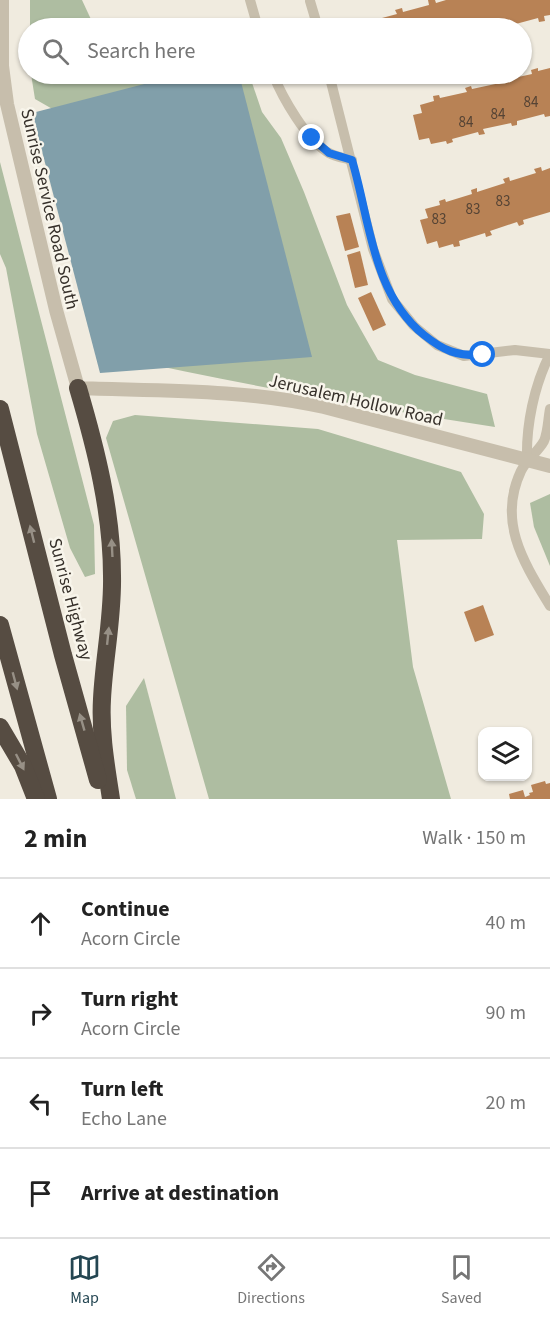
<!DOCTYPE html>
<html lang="en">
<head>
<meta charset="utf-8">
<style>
  :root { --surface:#fff; --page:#f6f6f6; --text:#222; --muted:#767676; --line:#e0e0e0; --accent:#244652 }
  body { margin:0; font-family:"Source Sans 3",sans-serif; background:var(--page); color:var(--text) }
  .controls { position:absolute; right:18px; bottom:18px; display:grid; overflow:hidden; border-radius:12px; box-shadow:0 2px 4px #0004 }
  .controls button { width:54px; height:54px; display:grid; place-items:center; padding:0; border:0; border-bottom:2px solid var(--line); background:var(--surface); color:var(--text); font:30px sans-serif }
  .stop { position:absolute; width:18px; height:18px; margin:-14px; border:4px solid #1a73e8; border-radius:50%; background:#fff }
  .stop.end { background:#1a73e8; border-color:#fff; box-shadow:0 2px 6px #0008 }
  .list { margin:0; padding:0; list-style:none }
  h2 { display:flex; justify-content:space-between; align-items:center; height:78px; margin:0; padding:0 24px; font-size:26px }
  h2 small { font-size:20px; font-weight:400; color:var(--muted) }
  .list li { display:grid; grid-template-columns:39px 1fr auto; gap:18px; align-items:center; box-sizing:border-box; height:90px; padding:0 24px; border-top:2px solid var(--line) }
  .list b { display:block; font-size:22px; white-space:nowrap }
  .list p { margin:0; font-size:20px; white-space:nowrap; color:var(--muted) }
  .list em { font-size:20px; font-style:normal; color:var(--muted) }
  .icon { flex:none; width:33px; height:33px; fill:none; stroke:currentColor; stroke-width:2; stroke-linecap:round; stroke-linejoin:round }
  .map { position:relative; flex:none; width:550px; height:799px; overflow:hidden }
  .search { position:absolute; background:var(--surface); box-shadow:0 2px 4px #0004; left:18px; right:18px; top:18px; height:66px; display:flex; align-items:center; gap:15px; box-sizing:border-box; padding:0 21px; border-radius:33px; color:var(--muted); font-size:22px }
  .sheet { height:438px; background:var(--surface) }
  nav { display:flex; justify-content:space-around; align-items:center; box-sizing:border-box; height:84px; border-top:2px solid var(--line); background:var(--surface); font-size:16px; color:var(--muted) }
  nav a { display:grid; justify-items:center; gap:3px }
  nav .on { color:var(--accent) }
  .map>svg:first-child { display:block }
  .green { fill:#aebda1 }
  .water { fill:#819faa }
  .building { fill:#b88255 }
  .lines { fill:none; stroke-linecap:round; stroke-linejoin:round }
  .minor { stroke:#c7beac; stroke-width:10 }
  .tertiary { stroke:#c7beac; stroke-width:14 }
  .motorway { stroke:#564c42; stroke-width:18 }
  .oneway { fill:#979086 }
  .route { stroke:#1a73e8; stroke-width:8 }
  .labels { text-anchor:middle; stroke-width:5; stroke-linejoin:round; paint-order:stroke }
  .number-label { font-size:15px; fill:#564435 }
  .street-label { font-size:18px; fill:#36302a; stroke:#f8f5eb }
</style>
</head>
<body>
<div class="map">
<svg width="550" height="799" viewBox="0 0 550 799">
  <rect width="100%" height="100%" fill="#f0ebdf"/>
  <g class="green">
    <polygon points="30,0 82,0 95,28 30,28"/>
    <path d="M31,74H249L262,112L281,138L304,192L347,305L378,360L415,375L487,394L495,427C368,408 242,384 117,357L68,118L35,99Z"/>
    <polygon points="0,162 94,525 95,574 85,577 70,548 37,434 6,268 0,254"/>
    <polygon points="135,415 318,429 461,472 484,514 482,539 397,540 413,667 451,799 209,799 106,438 113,421"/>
    <polygon points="550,494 550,566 534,527 530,503"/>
    <polygon points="144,678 176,799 136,799 127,770 126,706"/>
  </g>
  <polygon class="water" points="183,74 239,74 312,357 100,373 32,113"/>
  <g class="building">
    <polygon points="428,0 435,0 436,3 446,0 550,0 550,15 544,16 545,21 539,22 538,18 512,25 513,28 507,28 506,27 500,28 374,28 384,25 382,18 397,14 395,10 402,8 403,12 429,5"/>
    <polygon points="538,68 538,71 550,68 550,116 545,117 544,114 517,121 517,125 512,126 511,123 483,129 485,134 479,135 478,132 452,139 453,142 447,144 446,141 431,144 429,138 419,140 413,115 422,113 420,105 434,101 433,96 439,95 440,98 467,92 465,88 471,86 472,89 500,83 499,78 504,76 505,80 532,74 531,70"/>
    <polygon points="541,167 542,171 550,168 550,212 523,220 524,224 519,226 517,222 490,231 492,235 486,237 485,233 459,241 460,246 454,247 453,244 439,248 437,241 427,244 420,220 428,218 425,209 440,205 439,201 445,199 446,202 472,194 471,190 477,188 477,192 505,183 503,179 509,177 510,181 536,173 534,169"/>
    <polygon points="350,213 359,247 345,251 336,216"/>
    <polygon points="360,251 368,285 355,288 347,255"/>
    <polygon points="371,292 386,325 373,331 358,298"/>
    <polygon points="483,605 494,635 475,642 464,612"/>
    <polygon points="545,781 546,784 550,783 550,799 510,799 509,794 523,790 525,797 530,795 529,793 533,792 531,785"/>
  </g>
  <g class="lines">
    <g class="minor">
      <polyline points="250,0 258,28"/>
      <polyline points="310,1 318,28"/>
      <path d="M273,74C282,97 307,141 329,153C336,157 345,158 352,160"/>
      <polyline points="329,74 373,249 392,299 414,326 437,345 464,356 515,350 550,354"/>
      <path d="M550,409C548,419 548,432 544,441C538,452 527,459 521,471C497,522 524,563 550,606"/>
      <path d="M527,460C526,425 534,386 550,354"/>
    </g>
    <path class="tertiary" d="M2,0V66L7,104L56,310L78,388C160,391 243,389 324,407L550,466"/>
    <g class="motorway">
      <path d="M78,388C96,449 112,512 112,576C113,617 104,658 102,699C100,733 106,766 111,799"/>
      <polyline points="0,409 63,655 98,780"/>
      <polyline points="0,625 48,799"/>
      <polyline points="0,727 23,766 36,799"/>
    </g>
  </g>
  <defs><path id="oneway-solid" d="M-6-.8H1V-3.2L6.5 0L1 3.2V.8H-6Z" transform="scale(1.5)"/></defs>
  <g class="oneway">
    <use href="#oneway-solid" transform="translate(32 534) rotate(-104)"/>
    <use href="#oneway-solid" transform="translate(112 548) rotate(-93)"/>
    <use href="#oneway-solid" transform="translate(108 636) rotate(-84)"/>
    <use href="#oneway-solid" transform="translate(15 681) rotate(75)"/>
    <use href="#oneway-solid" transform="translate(82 722) rotate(-106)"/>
    <use href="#oneway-solid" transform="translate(20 762) rotate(63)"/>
  </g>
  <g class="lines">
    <path class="route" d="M312,138L329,153L352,160C370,220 372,293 424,335C444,351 456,356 483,355"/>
  </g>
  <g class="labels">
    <g class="number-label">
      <text x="531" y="107">84</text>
      <text x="498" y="119">84</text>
      <text x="466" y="127">84</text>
      <text x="503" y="206">83</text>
      <text x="473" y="214">83</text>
      <text x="439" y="224">83</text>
    </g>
    <g class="street-label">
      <text transform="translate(50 209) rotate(77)" y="6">Sunrise Service Road South</text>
      <text transform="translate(356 400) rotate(13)" y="6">Jerusalem Hollow Road</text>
      <text transform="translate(71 599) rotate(75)" y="6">Sunrise Highway</text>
    </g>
  </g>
</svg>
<div class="controls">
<button><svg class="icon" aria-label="layers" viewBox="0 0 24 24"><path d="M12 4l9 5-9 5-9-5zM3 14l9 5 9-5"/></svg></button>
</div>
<div class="stop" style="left:483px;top:355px"></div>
<div class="stop end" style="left:312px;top:138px"></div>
<div class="search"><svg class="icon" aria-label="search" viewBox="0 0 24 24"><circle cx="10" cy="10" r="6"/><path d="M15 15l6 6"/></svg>Search here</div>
</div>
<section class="sheet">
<h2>2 min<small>Walk · 150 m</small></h2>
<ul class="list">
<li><svg class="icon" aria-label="ahead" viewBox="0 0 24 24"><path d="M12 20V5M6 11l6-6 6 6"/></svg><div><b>Continue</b><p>Acorn Circle</p></div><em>40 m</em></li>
<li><svg class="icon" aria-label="right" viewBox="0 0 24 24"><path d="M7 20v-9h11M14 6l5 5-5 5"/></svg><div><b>Turn right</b><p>Acorn Circle</p></div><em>90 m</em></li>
<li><svg class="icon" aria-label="left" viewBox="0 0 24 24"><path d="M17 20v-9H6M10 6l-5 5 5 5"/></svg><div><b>Turn left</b><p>Echo Lane</p></div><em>20 m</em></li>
<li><svg class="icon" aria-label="arrive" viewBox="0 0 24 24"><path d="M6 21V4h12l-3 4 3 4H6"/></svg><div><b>Arrive at destination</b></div></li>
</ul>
</section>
<nav>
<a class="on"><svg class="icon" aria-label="map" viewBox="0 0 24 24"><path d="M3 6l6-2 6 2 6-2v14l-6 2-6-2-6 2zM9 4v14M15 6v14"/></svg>Map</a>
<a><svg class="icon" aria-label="directions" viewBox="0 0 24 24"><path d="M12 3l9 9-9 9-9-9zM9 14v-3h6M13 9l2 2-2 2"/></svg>Directions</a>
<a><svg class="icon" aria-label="saved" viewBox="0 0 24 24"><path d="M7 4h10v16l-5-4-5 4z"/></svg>Saved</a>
</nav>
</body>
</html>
